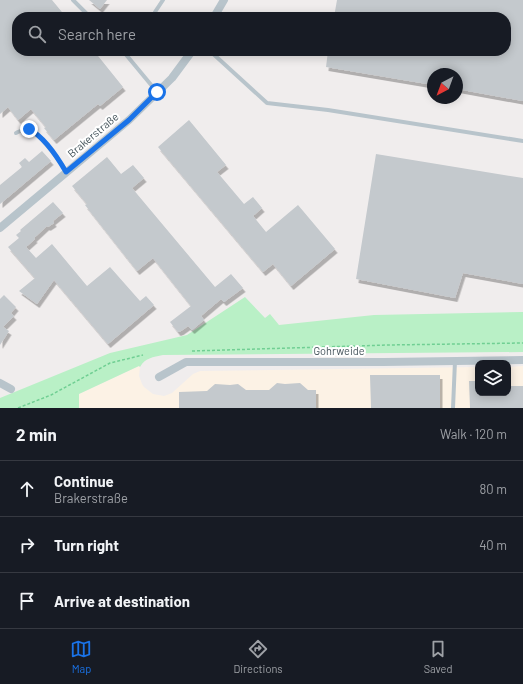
<!DOCTYPE html>
<html lang="en">
<head>
<meta charset="utf-8">
<style>
  :root { --surface:#171b24; --page:#20242c; --text:#f1f3f6; --muted:#9ea1a6; --line:#363941; --accent:#1a73e8 }
  body { margin:0; font-family:Barlow,sans-serif; background:var(--page); color:var(--text) }
  .controls { position:absolute; right:12px; bottom:12px; display:grid; overflow:hidden; border-radius:8px; box-shadow:0 2px 10px #0003 }
  .controls button { width:36px; height:36px; display:grid; place-items:center; padding:0; border:0; border-bottom:1px solid var(--line); background:var(--surface); color:var(--text); font:20px sans-serif }
  .compass { position:absolute; left:427px; top:68px; width:36px; height:36px; border-radius:50%; background:var(--surface); box-shadow:0 2px 10px #0003; rotate:221deg }
  .stop { position:absolute; width:12px; height:12px; margin:-9px; border:3px solid #1a73e8; border-radius:50%; background:#fff }
  .stop.end { background:#1a73e8; border-color:#fff; box-shadow:0 1px 4px #0008 }
  .list { margin:0; padding:0; list-style:none }
  h2 { display:flex; justify-content:space-between; align-items:center; height:52px; margin:0; padding:0 16px; font-size:17px }
  h2 small { font-size:13px; font-weight:400; color:var(--muted) }
  .list li { display:grid; grid-template-columns:26px 1fr auto; gap:12px; align-items:center; box-sizing:border-box; height:56px; padding:0 16px; border-top:1px solid var(--line) }
  .list b { display:block; font-size:15px; white-space:nowrap }
  .list p { margin:0; font-size:13px; white-space:nowrap; color:var(--muted) }
  .list em { font-size:13px; font-style:normal; color:var(--muted) }
  .icon { flex:none; width:22px; height:22px; fill:none; stroke:currentColor; stroke-width:2; stroke-linecap:round; stroke-linejoin:round }
  .map { position:relative; flex:none; width:523px; height:408px; overflow:hidden }
  .search { position:absolute; background:var(--surface); box-shadow:0 2px 10px #0003; left:12px; right:12px; top:12px; height:44px; display:flex; align-items:center; gap:10px; box-sizing:border-box; padding:0 14px; border-radius:16px; color:var(--muted); font-size:15px }
  .sheet { height:220px; background:var(--surface) }
  nav { display:flex; justify-content:space-around; align-items:center; box-sizing:border-box; height:56px; border-top:1px solid var(--line); background:var(--surface); font-size:11px; color:var(--muted) }
  nav a { display:grid; justify-items:center; gap:2px }
  nav .on { color:var(--accent) }
  .map>svg:first-child { display:block }
  .commercial { fill:#fcf2e5 }
  .green { fill:#b9f0c6 }
  .building { fill:#c4c9cd; filter:url(#shadow) }
  .lines { fill:none; stroke-linecap:round; stroke-linejoin:round }
  .path { stroke:#70cf93; stroke-width:1.5; stroke-dasharray:3 2; stroke-linecap:butt }
  .service { stroke:#b8c4cb; stroke-width:4 }
  .minor { stroke:#b8c4cb; stroke-width:8 }
  .route { stroke:#1a73e8; stroke-width:5 }
  .labels { text-anchor:middle; stroke-width:4; stroke-linejoin:round; paint-order:stroke }
  .street-label { font-size:11px; fill:#45545b; stroke:#fff }
</style>
</head>
<body>
<div class="map">
<svg width="523" height="408" viewBox="0 0 523 408">
  <defs>
    <filter id="shadow"><feDropShadow dx="2.5" dy="4" stdDeviation="0" flood-color="#0004"/></filter>
  </defs>
  <rect width="100%" height="100%" fill="#f0eded"/>
  <polygon class="commercial" points="139,366 140,367 139,376 142,384 144,387 153,394 164,396 172,393 193,374 200,371 478,367 478,393 508,393 508,367 523,366 523,408 79,408 79,394"/>
  <path class="green" d="M245,297L265,318L270,314L279,325L374,315L523,312V352L163,355C153,357 145,358 140,367L139,366L79,394V408H0V398L110,353L187,335Z"/>
  <g class="building">
    <polygon points="0,0 52,0 66,17 17,17 17,51 94,51 123,87 100,106 98,104 54,140 44,128 46,127 31,109 18,120 8,107 0,114"/>
    <polygon points="89,0 107,0 100,9"/>
    <polygon points="337,0 523,0 523,101 457,89 457,74 433,74 433,85 326,67 328,51 506,51 506,17 334,17"/>
    <polygon points="189,120 226,165 217,172 244,204 253,197 262,208 253,216 266,232 298,205 335,249 291,286 273,264 263,272 158,147"/>
    <polygon points="42,151 51,161 0,204 0,185 22,167 19,163 25,158 29,162"/>
    <polygon points="376,154 523,178 523,284 463,273 455,298 356,279"/>
    <polygon points="107,157 121,174 133,165 144,178 132,188 215,287 231,274 243,288 224,302 221,299 201,316 204,320 192,330 188,326 181,331 178,332 170,322 191,306 153,258 137,271 85,205 87,204 72,186"/>
    <polygon points="53,202 63,213 53,221 54,223 48,227 47,226 34,238 35,239 26,247 36,258 52,244 87,286 110,267 140,301 146,296 154,305 108,344 54,280 37,304 19,291 35,278 8,247 19,238 16,235 21,231 20,230"/>
    <polygon points="4,295 16,307 11,313 14,316 3,327 9,331 0,345 0,299"/>
    <polygon points="370,375 440,375 440,408 371,408"/>
    <polygon points="469,381 478,381 478,393 508,393 508,386 523,386 523,408 470,408"/>
    <polygon points="277,383 285,384 300,383 308,390 316,390 316,408 179,408 179,392 207,391 215,384 230,385 238,384 246,390 269,390"/>
  </g>
  <g class="lines">
    <g class="path">
      <polyline points="192,351 388,345 523,343"/>
      <polyline points="18,408 51,395 110,363 143,355"/>
    </g>
    <g class="service">
      <polyline points="73,0 90,17"/>
      <polyline points="155,12 163,0"/>
      <polyline points="123,51 157,92"/>
      <polyline points="210,51 267,103 328,110 523,141"/>
      <path d="M16,133C20,131 23,129 28,130C39,131 60,162 67,172"/>
      <polyline points="453,408 455,361"/>
    </g>
    <g class="minor">
      <polyline points="214,17 224,0"/>
      <polyline points="0,228 129,120 172,78 192,51"/>
      <polyline points="159,377 186,362 384,362 523,360"/>
      <polyline points="0,383 11,389"/>
    </g>
  </g>
  <g class="lines">
    <path class="route" d="M29,129C44,137 58,158 66,172L129,120L157,92"/>
  </g>
  <g class="labels">
    <g class="street-label">
      <text transform="translate(93 135) rotate(-40)" y="4">Brakerstraße</text>
      <text x="339" y="355">Gohrweide</text>
    </g>
  </g>
</svg>
<div class="controls">
<button><svg class="icon" aria-label="layers" viewBox="0 0 24 24"><path d="M12 4l9 5-9 5-9-5zM3 14l9 5 9-5"/></svg></button>
</div>
<svg class="compass" viewBox="-18 -18 36 36"><path d="M0-13l5 13h-10z" fill="#e53935"/><path d="M0 13l5-13h-10z" fill="#9ea1a6"/></svg>
<div class="stop" style="left:157px;top:92px"></div>
<div class="stop end" style="left:29px;top:129px"></div>
<div class="search"><svg class="icon" aria-label="search" viewBox="0 0 24 24"><circle cx="10" cy="10" r="6"/><path d="M15 15l6 6"/></svg>Search here</div>
</div>
<section class="sheet">
<h2>2 min<small>Walk · 120 m</small></h2>
<ul class="list">
<li><svg class="icon" aria-label="ahead" viewBox="0 0 24 24"><path d="M12 20V5M6 11l6-6 6 6"/></svg><div><b>Continue</b><p>Brakerstraße</p></div><em>80 m</em></li>
<li><svg class="icon" aria-label="right" viewBox="0 0 24 24"><path d="M7 20v-9h11M14 6l5 5-5 5"/></svg><div><b>Turn right</b></div><em>40 m</em></li>
<li><svg class="icon" aria-label="arrive" viewBox="0 0 24 24"><path d="M6 21V4h12l-3 4 3 4H6"/></svg><div><b>Arrive at destination</b></div></li>
</ul>
</section>
<nav>
<a class="on"><svg class="icon" aria-label="map" viewBox="0 0 24 24"><path d="M3 6l6-2 6 2 6-2v14l-6 2-6-2-6 2zM9 4v14M15 6v14"/></svg>Map</a>
<a><svg class="icon" aria-label="directions" viewBox="0 0 24 24"><path d="M12 3l9 9-9 9-9-9zM9 14v-3h6M13 9l2 2-2 2"/></svg>Directions</a>
<a><svg class="icon" aria-label="saved" viewBox="0 0 24 24"><path d="M7 4h10v16l-5-4-5 4z"/></svg>Saved</a>
</nav>
</body>
</html>
